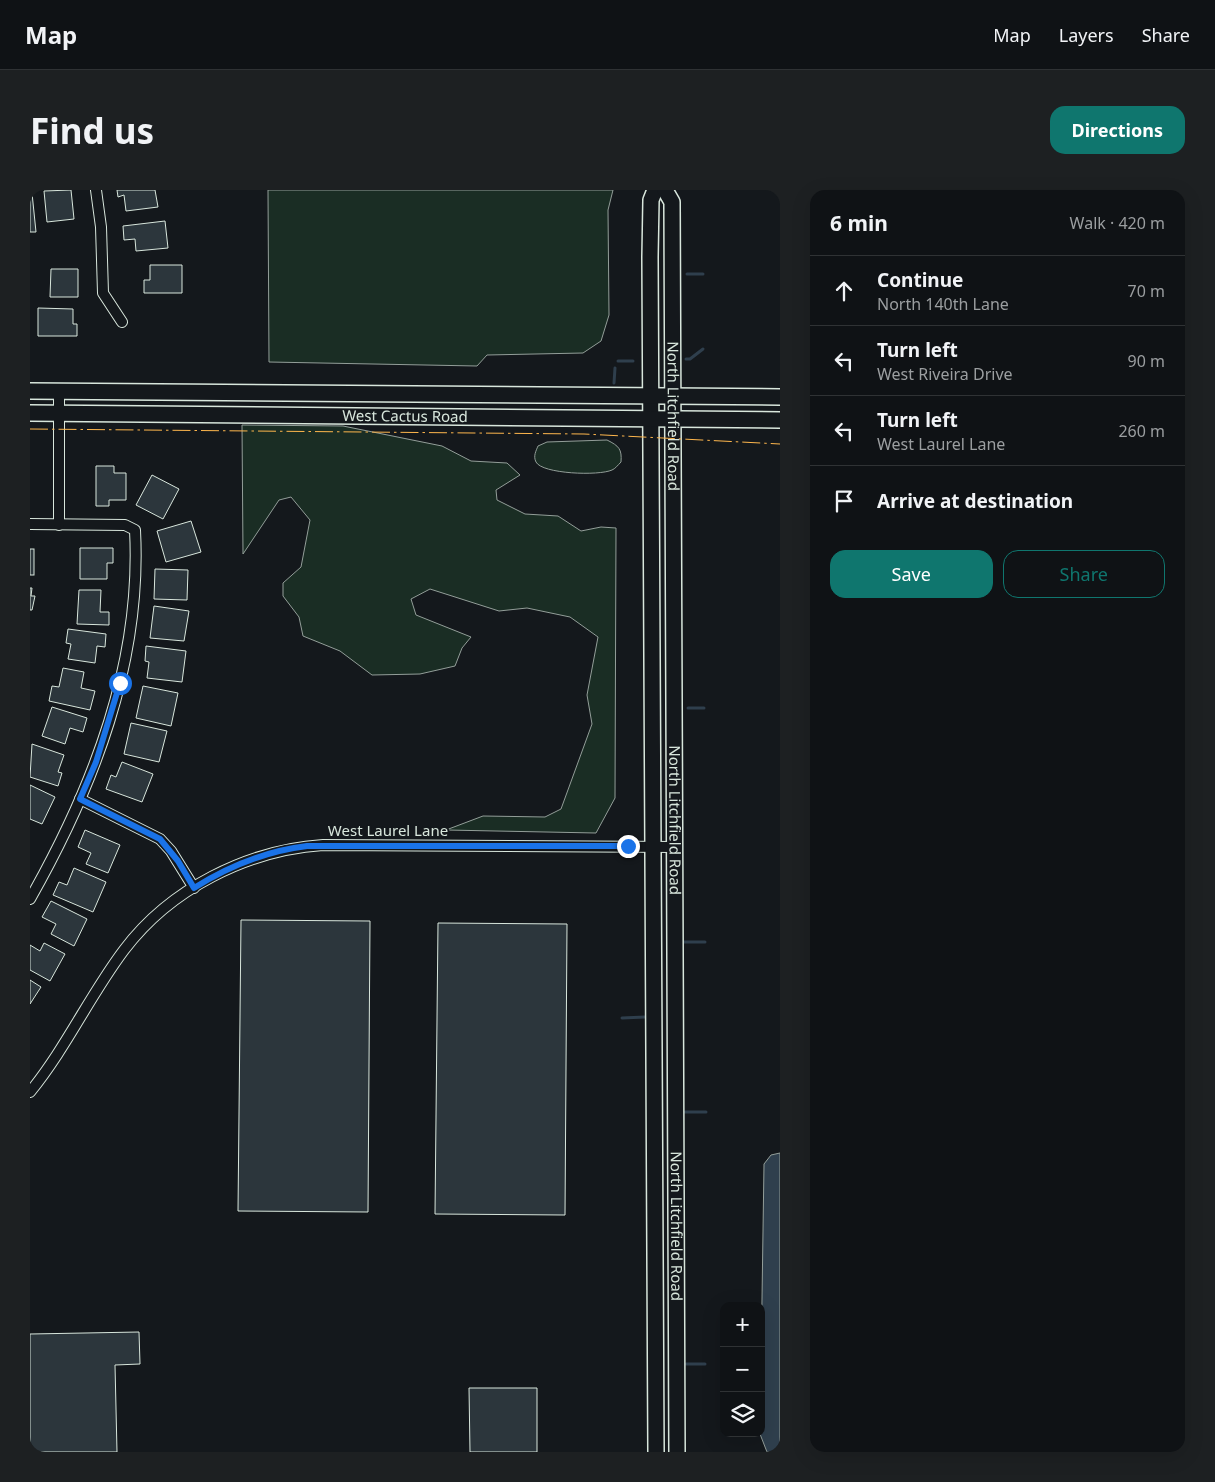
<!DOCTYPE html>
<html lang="en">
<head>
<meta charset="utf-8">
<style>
  :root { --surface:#0f1215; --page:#1d2022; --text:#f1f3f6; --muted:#9b9ea0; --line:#2f3234; --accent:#0f766e }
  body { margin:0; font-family:"Noto Sans",sans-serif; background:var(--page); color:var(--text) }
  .controls { position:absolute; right:15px; bottom:15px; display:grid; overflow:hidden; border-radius:10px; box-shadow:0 5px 20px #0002 }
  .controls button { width:45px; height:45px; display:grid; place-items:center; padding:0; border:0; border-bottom:1px solid var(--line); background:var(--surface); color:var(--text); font:25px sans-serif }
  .stop { position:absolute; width:15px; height:15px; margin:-11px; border:4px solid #1a73e8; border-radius:50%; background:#fff }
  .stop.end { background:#1a73e8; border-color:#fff; box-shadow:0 1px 5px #0008 }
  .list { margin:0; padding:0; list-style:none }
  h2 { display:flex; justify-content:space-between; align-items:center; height:65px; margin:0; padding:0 20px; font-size:21px }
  h2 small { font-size:16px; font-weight:400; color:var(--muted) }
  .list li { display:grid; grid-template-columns:32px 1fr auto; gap:15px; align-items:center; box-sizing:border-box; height:70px; padding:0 20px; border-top:1px solid var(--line) }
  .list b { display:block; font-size:19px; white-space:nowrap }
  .list p { margin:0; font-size:16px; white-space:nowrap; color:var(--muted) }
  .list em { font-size:16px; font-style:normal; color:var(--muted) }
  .actions { display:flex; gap:10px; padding:15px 20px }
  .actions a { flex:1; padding:11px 0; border:1px solid var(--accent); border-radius:15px; text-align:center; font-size:18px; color:var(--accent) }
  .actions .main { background:var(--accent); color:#fff }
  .icon { flex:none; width:28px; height:28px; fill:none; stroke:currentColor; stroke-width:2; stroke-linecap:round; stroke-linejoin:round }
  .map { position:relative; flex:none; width:750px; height:1262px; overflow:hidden; border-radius:15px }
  header { display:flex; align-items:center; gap:30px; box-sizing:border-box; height:70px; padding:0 25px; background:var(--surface); border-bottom:1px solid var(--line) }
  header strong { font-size:24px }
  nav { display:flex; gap:28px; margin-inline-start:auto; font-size:18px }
  .intro { display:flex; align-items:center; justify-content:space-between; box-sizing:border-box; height:120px; padding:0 30px }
  h1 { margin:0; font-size:35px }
  .button { padding:12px 22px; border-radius:15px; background:var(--accent); color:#fff; font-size:18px; font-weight:700 }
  main { display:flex; gap:30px; padding:0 30px }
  aside { flex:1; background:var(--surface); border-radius:15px; box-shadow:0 5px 20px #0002 }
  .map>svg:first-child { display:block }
  .green { fill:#1a2d24; stroke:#939e99 }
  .water { fill:#2f3f4d; stroke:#939e99 }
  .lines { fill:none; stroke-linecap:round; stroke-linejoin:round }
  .stream { stroke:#2f3f4d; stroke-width:3 }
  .building { fill:#2c363c; stroke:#d8e6dc }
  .minor-casing { stroke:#d8e6dc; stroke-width:12 }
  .secondary-casing { stroke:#d8e6dc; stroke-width:18 }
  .minor { stroke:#14181c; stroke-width:10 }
  .secondary { stroke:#14181c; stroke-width:15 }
  .power { stroke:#ffb74d; stroke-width:1; stroke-dasharray:18 4 2.5 4; stroke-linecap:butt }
  .route { stroke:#1a73e8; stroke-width:6 }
  .labels { text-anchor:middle; stroke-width:4; stroke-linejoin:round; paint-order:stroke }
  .street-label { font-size:15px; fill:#d8e6dc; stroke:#14181c }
</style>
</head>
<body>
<header>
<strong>Map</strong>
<nav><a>Map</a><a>Layers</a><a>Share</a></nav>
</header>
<div class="intro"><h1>Find us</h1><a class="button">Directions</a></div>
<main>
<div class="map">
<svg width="750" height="1262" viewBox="0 0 750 1262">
  <rect width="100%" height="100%" fill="#14181c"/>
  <g class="green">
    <polygon points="238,0 583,0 578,20 579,125 571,151 553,163 457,165 447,176 239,172"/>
    <polygon points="212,235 313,236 412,256 441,271 477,273 490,285 466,300 467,310 495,324 528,326 551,341 571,337 586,338 585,608 566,643 416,640 453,626 515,627 531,619 562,534 557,505 568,447 540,427 497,418 469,421 400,399 381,409 386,425 441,447 432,458 425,476 390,484 342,485 310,461 273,446 269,427 253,406 253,393 271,377 280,330 261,307 249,310 213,364"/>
    <path d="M577,250C589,256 592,259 591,272C588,275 585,279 582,280C569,286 512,284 506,272C503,266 506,261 508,256L517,252Z"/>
  </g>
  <polygon class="water" points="750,963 750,1262 737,1262 730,1244 734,974 741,965"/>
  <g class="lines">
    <g class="stream">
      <polyline points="657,84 673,84"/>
      <polyline points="656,169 660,169 673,159"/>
      <polyline points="588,171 603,171"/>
      <polyline points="584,193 585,178"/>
      <polyline points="658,518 674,518"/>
      <polyline points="654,752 675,752"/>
      <polyline points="592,828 615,827"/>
      <polyline points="655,922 676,922"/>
      <polyline points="656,1174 675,1174"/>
    </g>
  </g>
  <g class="building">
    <polygon points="41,0 44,29 17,32 14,1"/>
    <polygon points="87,0 125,0 128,17 96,21 94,5 88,7"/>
    <polygon points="2,3 6,42 0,42 0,4"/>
    <polygon points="135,31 138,58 106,61 105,49 94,50 93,36"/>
    <polygon points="120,75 152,75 152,103 114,103 114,90 120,90"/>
    <polygon points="21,79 48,79 48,107 20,107"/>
    <polygon points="8,118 43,119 43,134 47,134 47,146 8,146"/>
    <polygon points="66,276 84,276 84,283 96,283 96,310 79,310 79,316 66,316"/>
    <polygon points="122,285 149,299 133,329 106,315"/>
    <polygon points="161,331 171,362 136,372 127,341"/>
    <polygon points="50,358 83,358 83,373 77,373 77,389 50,389"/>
    <rect x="0" y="359" width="4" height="26"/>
    <polygon points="125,379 158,380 157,410 124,409"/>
    <polygon points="0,398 2,398 1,406 5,406 2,420 0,420"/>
    <polygon points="49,400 71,400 70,422 79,422 79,435 47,434"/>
    <polygon points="124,416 159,421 154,451 120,448"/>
    <polygon points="38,439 76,444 75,457 67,456 65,473 38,469 41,454 36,453"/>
    <polygon points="116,456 156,461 152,492 117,488 119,472 115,471"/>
    <polygon points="33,478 54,482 51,498 65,501 60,520 19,511 22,496 29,497"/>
    <polygon points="113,496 148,503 141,536 106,528"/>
    <polygon points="22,517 57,528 53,542 40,538 35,554 12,546"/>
    <polygon points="101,533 137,541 129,572 94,564"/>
    <polygon points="2,554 34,565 28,582 32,583 28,596 0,587"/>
    <polygon points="92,572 123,584 112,612 76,599 81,585 86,587"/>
    <polygon points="0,595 25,607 12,634 0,629"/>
    <polygon points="55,640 90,655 78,683 56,674 61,663 48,657"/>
    <polygon points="44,678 76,692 63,722 23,705 29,692 37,695"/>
    <polygon points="21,711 57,729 44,756 21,744 26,734 12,727"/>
    <polygon points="211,730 340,731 338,1022 208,1021"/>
    <polygon points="408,733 537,734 535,1025 405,1024"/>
    <polygon points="14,753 35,764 20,791 0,780 0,755 10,761"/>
    <polygon points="0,790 11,797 0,814"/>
    <polygon points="109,1142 110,1174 85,1175 87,1262 0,1262 0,1144"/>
    <polygon points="439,1198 507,1198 507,1262 440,1262"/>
  </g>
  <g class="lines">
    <g class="minor-casing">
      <g id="minor">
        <polyline points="66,0 71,37 73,103 92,132"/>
        <path d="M0,334L95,335L105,340C112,472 64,596 0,709"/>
        <polyline points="29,335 29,201"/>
        <polyline points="50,609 130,649 141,661 164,698"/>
        <path d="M0,902C36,858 60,805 94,760C140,699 217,660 293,655L645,657"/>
      </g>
    </g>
    <g class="secondary-casing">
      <g id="secondary">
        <polyline points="625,0 621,10 620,67 626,1262"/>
        <path id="s1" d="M635,0L642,12L647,1262"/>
        <polyline points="0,201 750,207"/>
        <path id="s2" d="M0,223L750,230"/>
      </g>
    </g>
    <use href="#minor" class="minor"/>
    <use href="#secondary" class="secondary"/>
    <polyline class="power" points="0,239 554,244 750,254"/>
  </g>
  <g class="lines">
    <path class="route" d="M90,493L66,572L50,609L130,649L148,671L164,698C199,676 236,661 277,656H598"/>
  </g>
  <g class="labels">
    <g class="street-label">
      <text dy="5" stroke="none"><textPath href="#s1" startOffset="228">North Litchfield Road</textPath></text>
      <text dy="5" stroke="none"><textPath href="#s2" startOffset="375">West Cactus Road</textPath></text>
      <text dy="5" stroke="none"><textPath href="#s1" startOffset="632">North Litchfield Road</textPath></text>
      <text x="358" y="646">West Laurel Lane</text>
      <text dy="5" stroke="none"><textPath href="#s1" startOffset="1038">North Litchfield Road</textPath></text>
    </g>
  </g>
</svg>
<div class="controls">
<button>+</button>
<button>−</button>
<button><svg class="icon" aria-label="layers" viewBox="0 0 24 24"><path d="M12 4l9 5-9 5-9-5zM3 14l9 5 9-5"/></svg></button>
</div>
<div class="stop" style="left:90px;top:493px"></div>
<div class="stop end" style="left:598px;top:656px"></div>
</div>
<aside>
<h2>6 min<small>Walk · 420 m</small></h2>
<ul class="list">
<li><svg class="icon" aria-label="ahead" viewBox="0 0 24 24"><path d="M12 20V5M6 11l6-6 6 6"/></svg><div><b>Continue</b><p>North 140th Lane</p></div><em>70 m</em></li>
<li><svg class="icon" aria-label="left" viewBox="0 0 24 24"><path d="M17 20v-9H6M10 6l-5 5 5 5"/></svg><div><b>Turn left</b><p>West Riveira Drive</p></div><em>90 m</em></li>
<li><svg class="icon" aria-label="left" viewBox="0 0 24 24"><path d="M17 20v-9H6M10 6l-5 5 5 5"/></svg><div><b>Turn left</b><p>West Laurel Lane</p></div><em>260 m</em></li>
<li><svg class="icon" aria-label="arrive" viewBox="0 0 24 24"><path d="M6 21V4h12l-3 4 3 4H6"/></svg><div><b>Arrive at destination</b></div></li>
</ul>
<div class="actions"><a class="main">Save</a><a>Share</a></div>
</aside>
</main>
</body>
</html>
